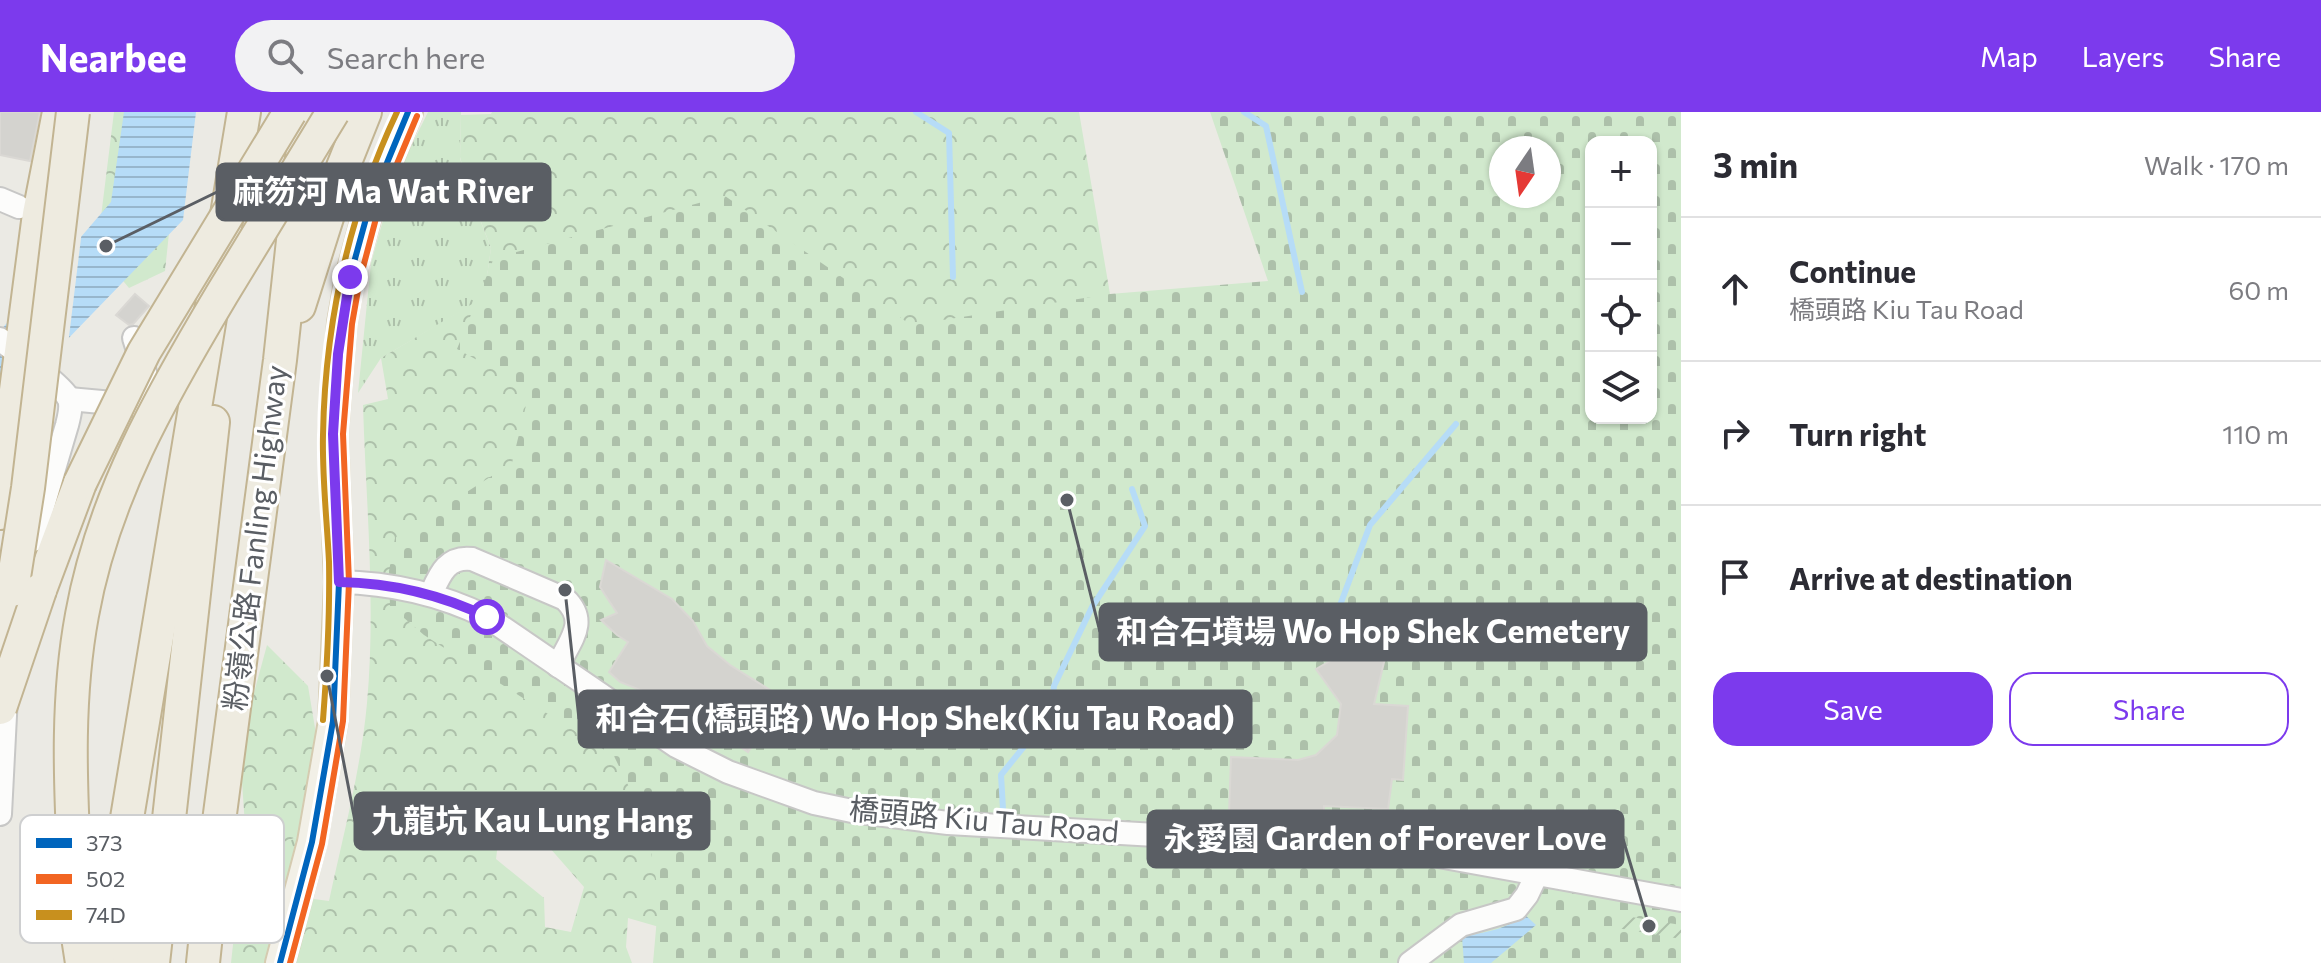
<!DOCTYPE html>
<html lang="en">
<head>
<meta charset="utf-8">
<style>
  :root { --surface:#fff; --page:#f2f2f3; --text:#2b2b33; --muted:#7c7c81; --line:#e1e1e2; --accent:#7c3aed }
  body { margin:0; font-family:Commissioner,"Noto Sans TC",sans-serif; background:var(--page); color:var(--text) }
  .controls { position:absolute; right:24px; top:24px; display:grid; overflow:hidden; border-radius:16px; box-shadow:0 2px 6px #0004 }
  .controls button { width:72px; height:72px; display:grid; place-items:center; padding:0; border:0; border-bottom:2px solid var(--line); background:var(--surface); color:var(--text); font:40px sans-serif }
  .compass { position:absolute; left:1489px; top:24px; width:72px; height:72px; border-radius:50%; background:var(--surface); box-shadow:0 2px 6px #0004; rotate:193deg }
  .stop { position:absolute; width:24px; height:24px; margin:-18px; border:6px solid #7c3aed; border-radius:50%; background:#fff }
  .stop.end { background:#7c3aed; border-color:#fff; box-shadow:0 2px 8px #0008 }
  .list { margin:0; padding:0; list-style:none }
  h2 { display:flex; justify-content:space-between; align-items:center; height:104px; margin:0; padding:0 32px; font-size:34px }
  h2 small { font-size:26px; font-weight:400; color:var(--muted) }
  .list li { display:grid; grid-template-columns:52px 1fr auto; gap:24px; align-items:center; box-sizing:border-box; height:144px; padding:0 32px; border-top:2px solid var(--line) }
  .list b { display:block; font-size:30px; white-space:nowrap }
  .list p { margin:0; font-size:26px; white-space:nowrap; color:var(--muted) }
  .list em { font-size:26px; font-style:normal; color:var(--muted) }
  .actions { display:flex; gap:16px; padding:24px 32px }
  .actions a { flex:1; padding:18px 0; border:2px solid var(--accent); border-radius:24px; text-align:center; font-size:28px; color:var(--accent) }
  .actions .main { background:var(--accent); color:#fff }
  .icon { flex:none; width:44px; height:44px; fill:none; stroke:currentColor; stroke-width:2; stroke-linecap:round; stroke-linejoin:round }
  .map { position:relative; flex:none; width:1681px; height:851px; overflow:hidden }
  header { display:flex; align-items:center; gap:48px; box-sizing:border-box; height:112px; padding:0 40px; background:var(--accent); color:#fff }
  header strong { font-size:38px }
  nav { display:flex; gap:44px; margin-inline-start:auto; font-size:28px }
  .search { width:560px; height:72px; background:var(--page); display:flex; align-items:center; gap:20px; box-sizing:border-box; padding:0 28px; border-radius:44px; color:var(--muted); font-size:30px }
  main { display:flex }
  aside { flex:1; background:var(--surface) }
  .map>svg:first-child { display:block }
  .grass { fill:url(#grass-tufts) }
  .forest { fill:url(#forest-crowns); fill-rule:evenodd }
  .cemetery { fill:url(#cemetery-stones); fill-rule:evenodd }
  .garden { fill:url(#garden-furrows) }
  .water { fill:url(#water-rules) }
  .pier { fill:#ebeae4 }
  .lines { fill:none; stroke-linecap:round; stroke-linejoin:round }
  .stream { stroke:#b6dcf7; stroke-width:6 }
  .building { fill:#d4d3cf; stroke:#dad8d4; stroke-width:2 }
  .minor-casing { stroke:#c7c7c6; stroke-width:26 }
  .major-casing { stroke:#d5cbb0; stroke-width:32 }
  .highway-casing { stroke:#c2b492; stroke-width:36 }
  .minor { stroke:#fcfcfb; stroke-width:22 }
  .major { stroke:#f2f0e7; stroke-width:28 }
  .highway { stroke:#eeebe0; stroke-width:32 }
  .highway-bridge-casing { stroke:#c2b492; stroke-width:36; stroke-linecap:butt }
  .highway-bridge { stroke:#eeebe0; stroke-width:32 }
  .bus-1-casing { stroke:#fff; stroke-width:12 }
  .bus-2-casing { stroke:#fff; stroke-width:12 }
  .bus-3-casing { stroke:#fff; stroke-width:12 }
  .bus-1 { stroke:#0065bd; stroke-width:6 }
  .bus-2 { stroke:#f26522; stroke-width:6 }
  .bus-3 { stroke:#c8901e; stroke-width:6 }
  .route { stroke:#7c3aed; stroke-width:10 }
  .labels { text-anchor:middle; stroke-width:6; stroke-linejoin:round; paint-order:stroke }
  .street-label { font-size:30px; fill:#5a5e64; stroke:#fff }
  .key { fill:#fff; stroke:#cecfd0; stroke-width:2 }
  .key-label { font-size:22px; fill:#5a5e64 }
  .leader { fill:none; stroke:#5a5e64; stroke-width:3 }
  .callout-dot { fill:#5a5e64; stroke:#fff; stroke-width:3 }
  .callout { fill:#5a5e64; stroke:#5a5e64; stroke-width:3 }
  .callout-label { font-size:32px; text-anchor:middle; font-weight:bold; fill:#fff }
</style>
</head>
<body>
<header>
<strong>Nearbee</strong>
<div class="search"><svg class="icon" aria-label="search" viewBox="0 0 24 24"><circle cx="10" cy="10" r="6"/><path d="M15 15l6 6"/></svg>Search here</div>
<nav><a>Map</a><a>Layers</a><a>Share</a></nav>
</header>
<main>
<div class="map">
<svg width="1681" height="851" viewBox="0 0 1681 851">
  <defs>
    <pattern id="grass-tufts" width="24" height="20" patternUnits="userSpaceOnUse" patternTransform="scale(2)"><rect width="24" height="20" fill="#d1e9cd"/><path d="M3 7l-1-3M5 7V3M7 7l1-3M15 17l-1-3M17 17v-4M19 17l1-3" fill="none" stroke="#adc0aa"/></pattern>
    <pattern id="forest-crowns" width="20" height="18" patternUnits="userSpaceOnUse" patternTransform="scale(2)"><rect width="20" height="18" fill="#d1e9cd"/><path d="M2 6a3 3 0 1 1 6 0M12 15a3 3 0 1 1 6 0" fill="none" stroke="#adc0aa"/></pattern>
    <pattern id="cemetery-stones" width="16" height="16" patternUnits="userSpaceOnUse" patternTransform="scale(2)"><rect width="16" height="16" fill="#d1e9cd"/><path d="M2 7V4a2 2 0 0 1 4 0v3zM10 15v-3a2 2 0 0 1 4 0v3z" fill="#adc0aa"/></pattern>
    <pattern id="garden-furrows" width="10" height="10" patternUnits="userSpaceOnUse" patternTransform="scale(2)"><rect width="10" height="10" fill="#d1e9cd"/><path d="M-1 1l2-2M0 10L10 0M9 11l2-2" fill="none" stroke="#adc0aa"/></pattern>
    <pattern id="water-rules" width="6" height="5" patternUnits="userSpaceOnUse" patternTransform="scale(2)"><rect width="6" height="5" fill="#b6dcf7"/><path d="M0 2.5h6" fill="none" stroke="#97b6cc"/></pattern>
  </defs>
  <rect width="100%" height="100%" fill="#ebeae4"/>
  <g class="grass">
    <polygon points="428,0 461,0 460,46 468,77 491,136 484,186 381,246 358,281 371,151 394,69"/>
    <polygon points="299,724 291,784 241,759 246,728 275,733"/>
  </g>
  <g class="forest">
    <polygon points="114,0 140,0 124,65 98,129"/>
    <path d="M492,0H1079L1110,182L695,695L680,821L628,806L626,835L632,851H231L241,759L266,763L291,784L329,789C343,724 361,657 367,591C376,492 366,392 363,293L388,287L381,246L484,185L491,136L468,76L460,45L461,3L491,2ZM502,699L535,719L584,775L571,820L545,815L544,786L496,747Z"/>
    <polygon points="174,74 165,159 129,176 114,158"/>
    <polygon points="267,533 308,574 320,646 299,724 276,733 246,728 242,670 249,599"/>
  </g>
  <path class="cemetery" d="M1210,0H1681V851H653L659,783L645,708L614,644L424,523L390,494L389,459L395,426L512,351L530,277L457,237L494,146L725,84L911,213L1110,182L1268,169ZM1591,30H1651V306H1591ZM1501,36H1549V84H1501Z"/>
  <polygon class="garden" points="1619,803 1681,813 1681,827 1617,816"/>
  <g class="water">
    <polygon points="124,0 196,0 183,108 61,234 0,326 0,219 111,90"/>
    <path d="M1524,802L1536,813L1491,851H1464L1462,825C1484,820 1507,818 1524,802Z"/>
  </g>
  <polygon class="pier" points="82,118 68,233 28,290 44,162"/>
  <g class="lines">
    <g class="stream">
      <polyline points="916,0 949,21 953,165"/>
      <polyline points="1244,0 1266,14 1302,180"/>
      <polyline points="1340,517 1339,496 1370,413 1456,312"/>
      <polyline points="1003,697 1001,663 1051,601 1054,574 1092,495 1145,414 1132,377"/>
    </g>
  </g>
  <g class="building">
    <polygon points="0,0 40,0 30,49 0,43"/>
    <polygon points="135,182 149,194 133,212 129,213 116,203"/>
    <polygon points="606,448 672,487 693,509 707,534 730,553 794,593 825,622 788,608 769,609 748,640 696,605 693,612 673,599 671,601 658,589 642,583 643,579 620,570 609,560 628,530 617,523 601,508 617,501 600,475"/>
    <polygon points="1344,541 1385,546 1374,592 1408,594 1403,668 1392,667 1388,697 1324,694 1324,701 1309,700 1309,704 1274,699 1229,704 1231,645 1298,648 1316,643 1337,623 1341,592 1316,557"/>
  </g>
  <g class="lines">
    <g class="minor-casing">
      <g id="minor">
        <polyline points="0,87 19,95"/>
        <path d="M0,227C14,239 62,273 69,287C72,295 69,305 67,313L33,428"/>
        <polyline points="69,287 156,295 134,226"/>
        <path d="M339,470C392,471 440,482 487,505L676,634L728,660L814,691L852,699L948,711L1400,737L1681,788"/>
        <path d="M431,482C440,462 447,444 472,447L565,487C589,510 570,528 558,554"/>
        <polyline points="0,702 6,584"/>
        <polyline points="1410,851 1461,813 1516,797 1527,783 1537,762"/>
      </g>
    </g>
    <g class="major-casing">
      <polyline id="major" points="280,851 312,730 333,609 339,470 333,322 342,211 350,165 370,92 408,0"/>
    </g>
    <g class="highway-casing">
      <g id="highway">
        <polyline points="299,194 343,55 365,0"/>
        <polyline points="0,401 39,102 59,0"/>
        <polyline points="40,478 80,371"/>
        <polyline points="0,531 12,478"/>
        <polyline points="74,746 78,825 82,851"/>
        <polyline points="103,851 244,0"/>
        <polyline points="129,851 141,766"/>
        <polyline points="153,851 213,310"/>
        <polyline points="203,851 214,747 280,248 307,0"/>
      </g>
    </g>
    <use href="#minor" class="minor"/>
    <use href="#major" class="major"/>
    <use href="#highway" class="highway"/>
    <g class="highway-bridge-casing">
      <g id="highway-bridge">
        <polyline points="80,371 144,240 290,0"/>
        <polyline points="12,478 28,376 73,0"/>
        <polyline points="0,596 40,478"/>
        <path d="M74,746C70,665 67,584 82,503C103,385 161,284 222,182C259,122 296,61 333,0"/>
      </g>
    </g>
    <use href="#highway-bridge" class="highway-bridge"/>
    <g class="bus-1-casing">
      <polyline id="bus-1" points="280,851 312,730 333,609 339,470 333,322 342,211 350,165 370,92 408,0"/>
    </g>
    <g class="bus-2-casing">
      <polyline id="bus-2" points="290,851 322,732 343,609 349,470 343,322 352,212 360,167 379,95 417,4"/>
    </g>
    <g class="bus-3-casing">
      <path id="bus-3" d="M323,608C327,556 330,503 329,450C327,408 322,366 323,323C325,210 349,102 397,0"/>
    </g>
    <use href="#bus-1" class="bus-1"/>
    <use href="#bus-2" class="bus-2"/>
    <use href="#bus-3" class="bus-3"/>
  </g>
  <g class="lines">
    <path class="route" d="M350,165L338,242L333,322L339,470C392,471 440,482 487,505"/>
  </g>
  <g class="labels">
    <g class="street-label">
      <text transform="translate(256 426) rotate(-83)" y="10">粉嶺公路 Fanling Highway</text>
      <text transform="translate(984 709) rotate(5)" y="10">橋頭路 Kiu Tau Road</text>
    </g>
  </g>
  <rect x="20" y="703" width="264" height="128" rx="12" class="key"/>
  <rect x="36" y="726" width="36" height="10" fill="#0065bd"/>
  <rect x="36" y="762" width="36" height="10" fill="#f26522"/>
  <rect x="36" y="798" width="36" height="10" fill="#c8901e"/>
  <g class="key-label">
    <text x="86" y="739">373</text>
    <text x="86" y="775">502</text>
    <text x="86" y="811">74D</text>
  </g>
  <path class="leader" d="M106 134L217 80M1067 388L1100 520M565 478L579 607M327 564L355 709M1649 814L1623 727"/>
  <g class="callout-dot">
    <circle cx="106" cy="134" r="8"/>
    <circle cx="1067" cy="388" r="8"/>
    <circle cx="565" cy="478" r="8"/>
    <circle cx="327" cy="564" r="8"/>
    <circle cx="1649" cy="814" r="8"/>
  </g>
  <g class="callout">
    <rect x="217" y="52" width="333" height="56" rx="8"/>
    <rect x="1100" y="492" width="546" height="56" rx="8"/>
    <rect x="579" y="579" width="672" height="56" rx="8"/>
    <rect x="355" y="681" width="354" height="56" rx="8"/>
    <rect x="1148" y="699" width="475" height="56" rx="8"/>
  </g>
  <g class="callout-label">
    <text x="383" y="91">麻笏河 Ma Wat River</text>
    <text x="1373" y="531">和合石墳場 Wo Hop Shek Cemetery</text>
    <text x="915" y="618">和合石(橋頭路) Wo Hop Shek(Kiu Tau Road)</text>
    <text x="532" y="720">九龍坑 Kau Lung Hang</text>
    <text x="1385" y="738">永愛園 Garden of Forever Love</text>
  </g>
</svg>
<div class="controls">
<button>+</button>
<button>−</button>
<button><svg class="icon" aria-label="locate" viewBox="0 0 24 24"><circle cx="12" cy="12" r="6"/><path d="M12 2v4M12 18v4M2 12h4M18 12h4"/></svg></button>
<button><svg class="icon" aria-label="layers" viewBox="0 0 24 24"><path d="M12 4l9 5-9 5-9-5zM3 14l9 5 9-5"/></svg></button>
</div>
<svg class="compass" viewBox="-18 -18 36 36"><path d="M0-13l5 13h-10z" fill="#e53935"/><path d="M0 13l5-13h-10z" fill="#7c7c81"/></svg>
<div class="stop" style="left:487px;top:505px"></div>
<div class="stop end" style="left:350px;top:165px"></div>
</div>
<aside>
<h2>3 min<small>Walk · 170 m</small></h2>
<ul class="list">
<li><svg class="icon" aria-label="ahead" viewBox="0 0 24 24"><path d="M12 20V5M6 11l6-6 6 6"/></svg><div><b>Continue</b><p>橋頭路 Kiu Tau Road</p></div><em>60 m</em></li>
<li><svg class="icon" aria-label="right" viewBox="0 0 24 24"><path d="M7 20v-9h11M14 6l5 5-5 5"/></svg><div><b>Turn right</b></div><em>110 m</em></li>
<li><svg class="icon" aria-label="arrive" viewBox="0 0 24 24"><path d="M6 21V4h12l-3 4 3 4H6"/></svg><div><b>Arrive at destination</b></div></li>
</ul>
<div class="actions"><a class="main">Save</a><a>Share</a></div>
</aside>
</main>
</body>
</html>
